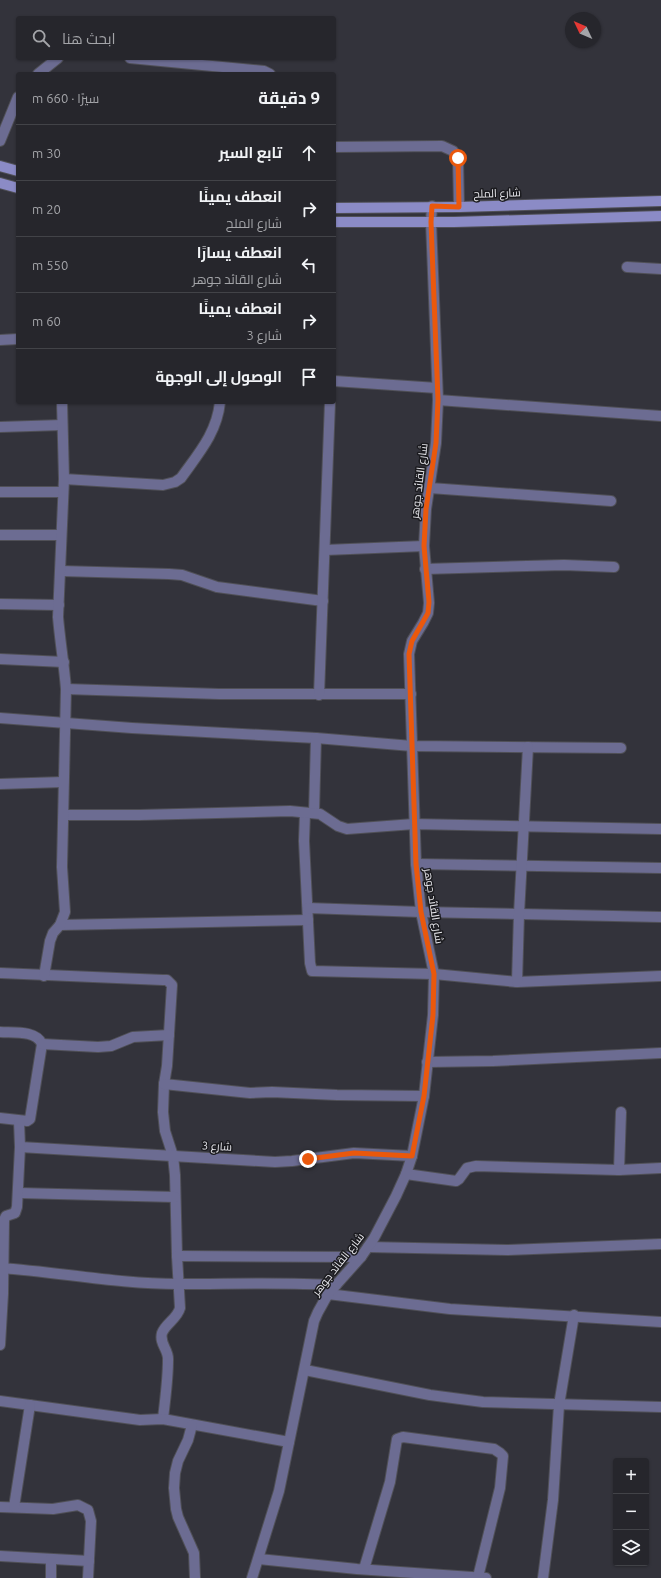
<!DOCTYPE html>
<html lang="ar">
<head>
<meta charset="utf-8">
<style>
  :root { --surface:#26262c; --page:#2e2e34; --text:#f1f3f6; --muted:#a4a5a9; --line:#424348 }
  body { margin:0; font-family:Ubuntu,Cairo,sans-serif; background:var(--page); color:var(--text); direction:rtl }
  .controls { position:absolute; right:12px; bottom:12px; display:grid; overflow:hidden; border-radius:4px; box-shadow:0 1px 3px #0004 }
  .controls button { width:36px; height:36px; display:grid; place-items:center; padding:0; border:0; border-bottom:1px solid var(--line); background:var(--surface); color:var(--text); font:20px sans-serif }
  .compass { position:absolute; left:565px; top:12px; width:36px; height:36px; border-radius:50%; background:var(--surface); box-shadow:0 1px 3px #0004; rotate:314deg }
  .stop { position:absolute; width:12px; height:12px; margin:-9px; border:3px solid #ea580c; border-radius:50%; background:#fff }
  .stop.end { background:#ea580c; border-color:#fff; box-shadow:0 1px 4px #0008 }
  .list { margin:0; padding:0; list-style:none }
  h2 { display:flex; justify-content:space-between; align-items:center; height:52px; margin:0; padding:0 16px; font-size:17px }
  h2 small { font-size:13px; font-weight:400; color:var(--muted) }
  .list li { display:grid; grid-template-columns:26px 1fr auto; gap:12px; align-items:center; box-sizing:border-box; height:56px; padding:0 16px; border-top:1px solid var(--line) }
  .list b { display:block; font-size:15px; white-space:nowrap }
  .list p { margin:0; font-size:13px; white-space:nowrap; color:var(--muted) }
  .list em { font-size:13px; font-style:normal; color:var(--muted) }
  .icon { flex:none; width:22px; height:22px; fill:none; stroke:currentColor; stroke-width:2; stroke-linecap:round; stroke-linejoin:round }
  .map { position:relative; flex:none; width:661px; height:1578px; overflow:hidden; direction:ltr }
  .search { position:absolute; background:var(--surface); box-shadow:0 1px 3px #0004; left:16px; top:16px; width:320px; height:44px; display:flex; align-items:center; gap:10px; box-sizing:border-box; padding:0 14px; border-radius:4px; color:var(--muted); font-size:15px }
  .panel { position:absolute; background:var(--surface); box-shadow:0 1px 3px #0004; left:16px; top:72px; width:320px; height:332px; border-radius:4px; direction:rtl }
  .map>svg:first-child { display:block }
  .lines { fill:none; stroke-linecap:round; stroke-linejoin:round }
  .street-casing { stroke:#505057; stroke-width:12 }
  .secondary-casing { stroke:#505057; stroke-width:12 }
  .street { stroke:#6c6c92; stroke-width:10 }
  .secondary { stroke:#8b8bc6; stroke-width:10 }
  .route { stroke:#ea580c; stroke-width:5 }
  .labels { text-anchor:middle; stroke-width:3; stroke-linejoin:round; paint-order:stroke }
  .street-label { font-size:11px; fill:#e8e8ed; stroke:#1b1b1f }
</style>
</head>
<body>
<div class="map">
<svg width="661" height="1578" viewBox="0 0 661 1578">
  <rect width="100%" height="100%" fill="#33333b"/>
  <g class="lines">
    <g class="street-casing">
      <g id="street">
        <polyline points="130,58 264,71 270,74"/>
        <polyline points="38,74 58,58"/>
        <polyline points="0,141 18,97"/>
        <polyline points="334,147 442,146 453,151 458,158 459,207"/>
        <polyline points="627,267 661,269"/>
        <polyline points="0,340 18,339"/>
        <polyline points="334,381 437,388"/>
        <polyline points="438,400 661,416"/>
        <polyline points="0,427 62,425"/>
        <path d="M64,479L163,485L175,482L181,478C198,454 217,433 220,402"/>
        <polyline points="430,488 611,501"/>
        <polyline points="0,492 63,492"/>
        <polyline points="0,535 61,535"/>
        <polyline points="325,550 424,546"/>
        <polyline points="425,569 564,565 614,567"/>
        <polyline points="61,571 169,574 182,575 217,587 323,601"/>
        <polyline points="0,604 59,605"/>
        <polyline points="0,659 64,662"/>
        <polyline points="66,689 219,694 411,694"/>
        <polyline points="319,695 330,402"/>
        <polyline points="0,718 132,728 316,738 412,746 621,748"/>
        <polyline points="0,784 63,782"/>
        <polyline points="305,813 304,841 310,963 312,971 434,974 517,982 661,976"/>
        <polyline points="314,813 316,738"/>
        <polyline points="64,815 139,815 290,811 320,814 338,826 347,829 414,824 661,829"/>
        <polyline points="416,864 661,868"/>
        <polyline points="308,908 421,912 661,917"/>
        <polyline points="60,925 308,920"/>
        <path d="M0,973L163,980H167L172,985L167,1066L164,1084L163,1112L165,1131L173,1156L175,1175L177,1256L180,1308C177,1319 166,1323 162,1333C159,1344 169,1350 168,1360C168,1380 165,1400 163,1419"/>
        <path d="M44,976L50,941L53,933L60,925L65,912L62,867L66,689C64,664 60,641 58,617L64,479L62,402"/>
        <polyline points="517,982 519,914 528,747"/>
        <path d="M0,1032C13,1033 36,1030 42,1044L30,1119L27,1121L0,1118"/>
        <polyline points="42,1044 98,1047 111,1046 133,1037 169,1035"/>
        <polyline points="427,1062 493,1061 661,1053"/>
        <polyline points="164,1084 250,1093 272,1092 337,1095 424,1096"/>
        <polyline points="20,1147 275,1162 292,1161 354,1153 412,1156"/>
        <polyline points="619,1170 621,1112"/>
        <polyline points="406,1174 456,1181 459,1179 467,1168 476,1166 619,1170 661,1168"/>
        <polyline points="19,1193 175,1197"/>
        <polyline points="368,1247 507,1250 661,1244"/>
        <polyline points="177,1256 361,1257"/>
        <path d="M0,1268C59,1272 118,1284 178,1284C231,1284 283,1282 336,1285"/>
        <polyline points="328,1294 450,1309 661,1322"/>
        <polyline points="0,1345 3,1294 4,1220 6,1216 15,1213 17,1207 20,1147 19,1121"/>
        <polyline points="305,1370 430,1395 483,1402 661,1407"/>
        <polyline points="0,1401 140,1420 163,1419 289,1442"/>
        <polyline points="192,1425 188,1440 178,1461 175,1473 174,1488 176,1509 178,1517 194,1553 195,1578"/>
        <polyline points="0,1507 53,1509 78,1505 88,1510 91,1521 88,1578"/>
        <polyline points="14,1507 30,1405"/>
        <polyline points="0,1556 89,1561"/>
        <polyline points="259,1559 357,1569 486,1578"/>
        <polyline points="364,1569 390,1482 397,1439 403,1437 494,1449 500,1453 503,1456 500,1488 478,1577"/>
        <polyline points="51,1578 51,1559"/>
        <polyline points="252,1578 279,1491 314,1321 318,1312 328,1294 361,1257 374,1238 396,1196 406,1174 412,1156 424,1096 433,1015 434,974 421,912 416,864 409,654 412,641 423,623 428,613 429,603 424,546 426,509 436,443 438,400 431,222 432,206"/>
        <polyline points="543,1578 553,1500 559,1405 574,1315"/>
      </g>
    </g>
    <g class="secondary-casing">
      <g id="secondary">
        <polyline points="0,166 18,171"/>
        <polyline points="0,183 18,188"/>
        <polyline points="334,208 459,207 661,201"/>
        <polyline points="334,222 454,222 661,216"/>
      </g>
    </g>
    <use href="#street" class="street"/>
    <use href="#secondary" class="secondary"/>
  </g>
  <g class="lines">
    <polyline class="route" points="308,1159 354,1153 412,1156 424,1096 433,1015 434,974 421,912 416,864 409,654 412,641 428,613 429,602 424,546 426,509 436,443 438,400 431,222 432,206 459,207 458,158"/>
  </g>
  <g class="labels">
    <g class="street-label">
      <text transform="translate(497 193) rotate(-2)" y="4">شارع الملح</text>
      <text transform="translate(419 481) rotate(-83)" y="4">شارع القائد جوهر</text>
      <text transform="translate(434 906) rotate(81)" y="4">شارع القائد جوهر</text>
      <text transform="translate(217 1146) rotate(3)" y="4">شارع 3</text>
      <text transform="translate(338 1264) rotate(-52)" y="4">شارع القائد جوهر</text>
    </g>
  </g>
</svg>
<div class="controls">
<button>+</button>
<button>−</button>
<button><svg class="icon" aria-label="layers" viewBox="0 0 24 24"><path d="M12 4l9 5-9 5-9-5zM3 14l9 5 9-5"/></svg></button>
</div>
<svg class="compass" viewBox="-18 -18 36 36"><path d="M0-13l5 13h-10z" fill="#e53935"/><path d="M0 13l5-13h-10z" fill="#a4a5a9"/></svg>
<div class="stop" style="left:458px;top:158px"></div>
<div class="stop end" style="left:308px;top:1159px"></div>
<div class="search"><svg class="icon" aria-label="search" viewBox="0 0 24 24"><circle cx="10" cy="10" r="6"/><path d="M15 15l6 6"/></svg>ابحث هنا</div>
<section class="panel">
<h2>9 دقيقة<small>سيرًا · 660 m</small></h2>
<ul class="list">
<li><svg class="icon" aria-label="ahead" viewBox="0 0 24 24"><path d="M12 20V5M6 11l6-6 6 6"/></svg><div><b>تابع السير</b></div><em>30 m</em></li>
<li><svg class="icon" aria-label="right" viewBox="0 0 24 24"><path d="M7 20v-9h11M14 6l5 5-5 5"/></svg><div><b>انعطف يمينًا</b><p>شارع الملح</p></div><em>20 m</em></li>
<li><svg class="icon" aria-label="left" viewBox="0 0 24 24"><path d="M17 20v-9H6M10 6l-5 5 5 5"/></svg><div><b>انعطف يسارًا</b><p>شارع القائد جوهر</p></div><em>550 m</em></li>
<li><svg class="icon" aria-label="right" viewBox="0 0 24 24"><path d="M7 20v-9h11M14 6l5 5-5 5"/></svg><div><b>انعطف يمينًا</b><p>شارع 3</p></div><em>60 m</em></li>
<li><svg class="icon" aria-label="arrive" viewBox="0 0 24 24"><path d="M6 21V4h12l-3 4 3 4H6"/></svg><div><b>الوصول إلى الوجهة</b></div></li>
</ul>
</section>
</div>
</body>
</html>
